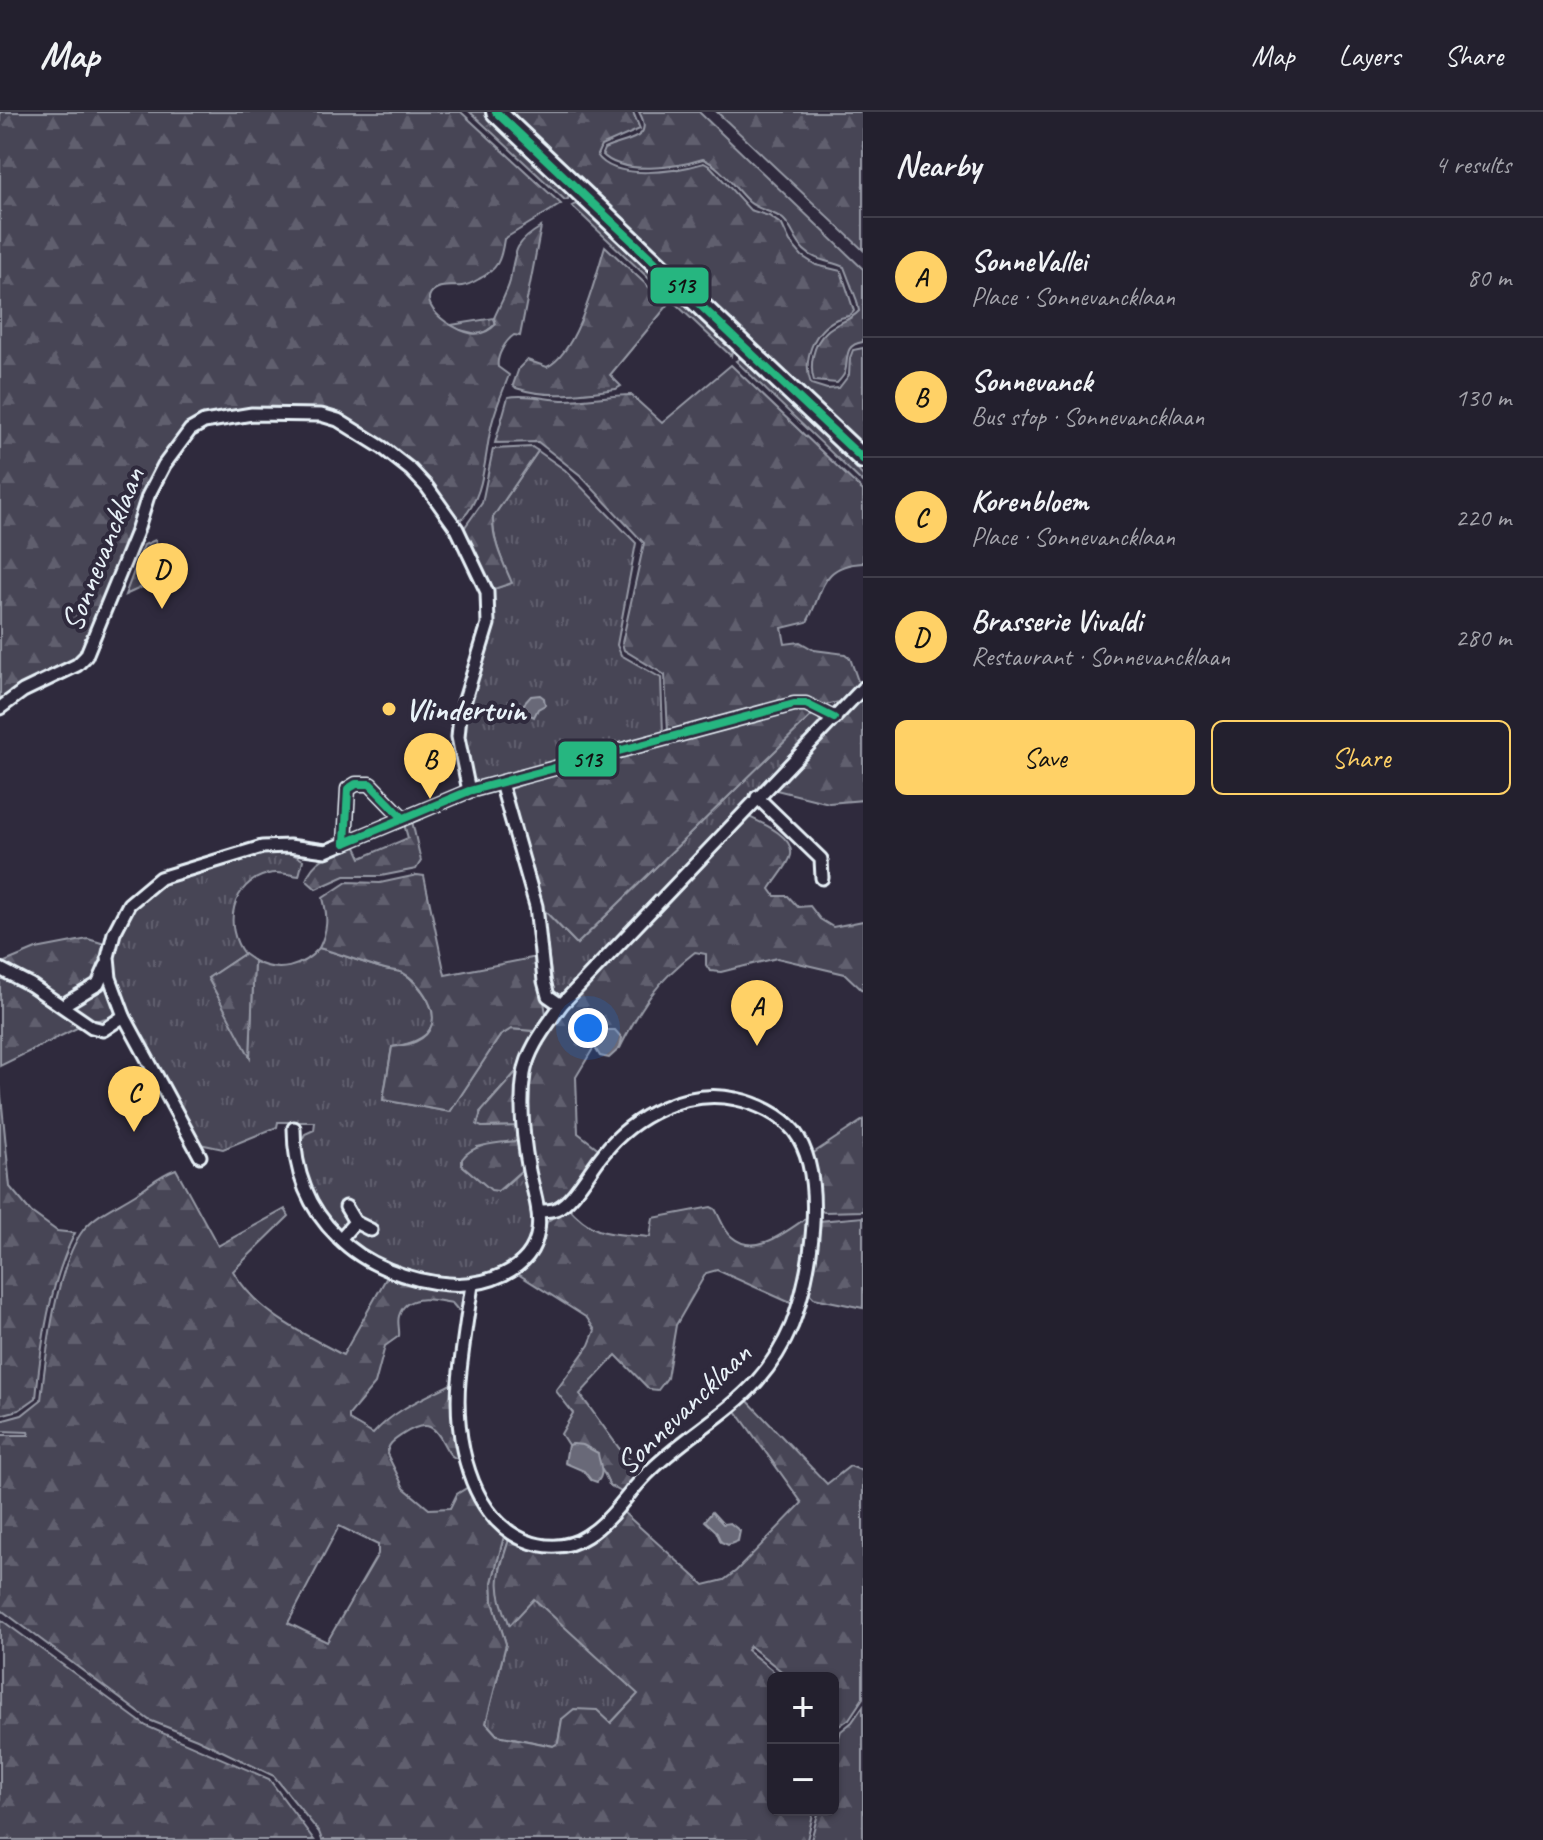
<!DOCTYPE html>
<html lang="en">
<head>
<meta charset="utf-8">
<style>
  :root { --surface:#23202e; --page:#2b2836; --text:#f1f3f6; --muted:#a3a3aa; --line:#403e4a; --accent:#ffd166 }
  body { margin:0; font-family:Caveat,sans-serif; background:var(--page); color:var(--text) }
  .controls { position:absolute; right:24px; bottom:24px; display:grid; overflow:hidden; border-radius:12px; box-shadow:0 2px 6px #0004 }
  .controls button { width:72px; height:72px; display:grid; place-items:center; padding:0; border:0; border-bottom:2px solid var(--line); background:var(--surface); color:var(--text); font:40px sans-serif }
  .you { position:absolute; left:588px; top:916px; width:28px; height:28px; margin:-20px; border:6px solid #fff; border-radius:50%; background:#1a73e8; box-shadow:0 0 0 12px #1a73e833 }
  .badge { display:grid; place-items:center; width:52px; height:52px; border-radius:50%; background:var(--accent); color:#111; font-size:26px; font-weight:700 }
  .pin { position:absolute; translate:-50% -66px; filter:drop-shadow(0 2px 4px #0008) }
  .pin::after { content:''; position:absolute; top:42px; width:28px; height:24px; background:inherit; clip-path:polygon(0 0,100% 0,50% 100%) }
  .list { margin:0; padding:0; list-style:none }
  h2 { display:flex; justify-content:space-between; align-items:center; height:104px; margin:0; padding:0 32px; font-size:34px }
  h2 small { font-size:26px; font-weight:400; color:var(--muted) }
  .list li { display:grid; grid-template-columns:52px 1fr auto; gap:24px; align-items:center; box-sizing:border-box; height:120px; padding:0 32px; border-top:2px solid var(--line) }
  .list b { display:block; font-size:30px; white-space:nowrap }
  .list p { margin:0; font-size:26px; white-space:nowrap; color:var(--muted) }
  .list em { font-size:26px; font-style:normal; color:var(--muted) }
  .actions { display:flex; gap:16px; padding:24px 32px }
  .actions a { flex:1; padding:18px 0; border:2px solid var(--accent); border-radius:12px; text-align:center; font-size:28px; color:var(--accent) }
  .actions .main { background:var(--accent); color:#111 }
  .map { position:relative; flex:none; width:863px; height:1728px; overflow:hidden }
  header { display:flex; align-items:center; gap:48px; box-sizing:border-box; height:112px; padding:0 40px; background:var(--surface); border-bottom:2px solid var(--line) }
  header strong { font-size:38px }
  nav { display:flex; gap:44px; margin-inline-start:auto; font-size:28px }
  main { display:flex }
  aside { flex:1; background:var(--surface) }
  .map>svg:first-child { display:block }
  .grass { fill:url(#grass-tufts); stroke:#979aa6; stroke-width:2 }
  .forest { fill:url(#forest-firs); stroke:#979aa6; stroke-width:2; fill-rule:evenodd }
  .park { fill:url(#park-dots); stroke:#979aa6; stroke-width:2 }
  .water { fill:#696978; stroke:#9c9fab; stroke-width:2 }
  .lines { fill:none; stroke-linecap:round; stroke-linejoin:round }
  .street-casing { stroke:#e8f1f8; stroke-width:17 }
  .primary-casing { stroke:#e8f1f8; stroke-width:24 }
  .street { stroke:#2f2a3d; stroke-width:11 }
  .primary { stroke:#2f2a3d; stroke-width:18 }
  .bus-1-casing { stroke:#2f2a3d; stroke-width:14 }
  .bus-1 { stroke:#26b680; stroke-width:8 }
  .poi-dot { fill:#ffd166; stroke:#2f2a3d; stroke-width:3 }
  .labels { text-anchor:middle; stroke-width:8; stroke-linejoin:round; paint-order:stroke }
  .street-label { font-size:32px; fill:#e8f1f8; stroke:#2f2a3d }
  .poi-label { font-size:32px; font-weight:bold; fill:#e8f1f8; stroke:#2f2a3d; text-anchor:start }
  .line-badge { stroke:#2f2a3d; stroke-width:3 }
  .pale-badge-label { font-size:22px; text-anchor:middle; font-weight:bold; fill:#111 }
</style>
</head>
<body>
<header>
<strong>Map</strong>
<nav><a>Map</a><a>Layers</a><a>Share</a></nav>
</header>
<main>
<div class="map">
<svg width="863" height="1728" viewBox="0 0 863 1728">
  <defs>
    <pattern id="grass-tufts" width="24" height="20" patternUnits="userSpaceOnUse" patternTransform="scale(2)"><rect width="24" height="20" fill="#464455"/><path d="M3 7l-1-3M5 7V3M7 7l1-3M15 17l-1-3M17 17v-4M19 17l1-3" fill="none" stroke="#615f6e"/></pattern>
    <pattern id="forest-firs" width="22" height="20" patternUnits="userSpaceOnUse" patternTransform="scale(2)"><rect width="22" height="20" fill="#464455"/><path d="M5 1l3.5 6h-7zM16 11l3.5 6h-7z" fill="#615f6e"/></pattern>
    <pattern id="park-dots" width="8" height="8" patternUnits="userSpaceOnUse" patternTransform="scale(2)"><rect width="8" height="8" fill="#464455"/><path d="M2 2h.1M6 6h.1" fill="none" stroke="#615f6e" stroke-width="1.8" stroke-linecap="round"/></pattern>
  </defs>
  <rect width="100%" height="100%" fill="#2f2a3d"/>
  <filter id="ink" filterUnits="userSpaceOnUse"><feTurbulence type="fractalNoise" baseFrequency=".0125" numOctaves="2"/><feDisplacementMap in="SourceGraphic" scale="16" xChannelSelector="R" yChannelSelector="G"/><feConvolveMatrix kernelMatrix="1 2 1 2 8 2 1 2 1" color-interpolation-filters="sRGB"/></filter>
  <g filter="url(#ink)">
    <g class="grass">
      <polygon points="494,206 496,212 481,223 460,218 451,213"/>
      <path d="M538,339L565,358L636,431L617,533L621,543L661,566L663,622L480,672L468,662L462,624L464,604L493,513L491,478L511,471C503,450 492,428 493,405Z"/>
      <polygon points="814,601 819,605 820,611 566,879 557,884 554,882 542,796 577,832"/>
      <path d="M287,739L303,748L299,764C289,763 279,759 268,762C231,771 223,814 244,842L208,866L250,943L254,849C278,862 302,856 319,836C341,842 363,851 385,857C391,859 397,858 403,861C413,867 422,878 428,888C444,920 419,931 392,935L383,988L450,1000L500,924L511,917L534,919L517,959L480,1000L482,1015L516,1014L517,1029L477,1035L462,1053L491,1077L503,1076L523,1057C527,1077 535,1098 532,1118C529,1134 520,1143 508,1152C444,1202 324,1135 305,1063C300,1047 296,1037 305,1022L314,1018L315,1010H278L277,1015L223,1037L200,1032L119,881L115,866L114,845L119,822L135,796L165,769L263,742Z"/>
      <polygon points="504,1424 509,1428 500,1455 509,1512 534,1486 639,1582 611,1611 562,1607 558,1631 554,1634 497,1623 486,1611 506,1532 493,1490 492,1470"/>
    </g>
    <g class="forest">
      <path d="M0,0H461L561,92L504,127C501,148 498,157 479,167C474,170 469,173 462,174C455,175 444,173 438,176C418,185 436,203 446,210C463,221 480,229 496,212L494,206C499,194 507,181 510,169C515,139 514,131 541,115L520,224L514,223C505,229 496,245 498,255L509,263C503,279 496,295 492,311C484,342 486,389 458,410L415,355L369,320L339,304L253,298L202,306L186,315L159,350L144,381L83,542C61,564 24,569 0,590Z"/>
      <polygon points="470,0 486,0 570,79 568,87 565,88"/>
      <path d="M508,0H633L640,17L601,34L597,43C615,70 677,59 704,51L711,55L750,98L769,104L782,113L790,130L802,144L816,153L841,159L854,199C849,206 845,204 837,207C813,218 802,248 811,272L827,277L839,276L849,263L850,246L853,238L863,236V336Z"/>
      <path d="M639,0H699L863,157V230C843,233 849,246 845,260C844,263 839,269 837,271L814,269C809,253 813,232 826,220C836,210 849,210 859,199L857,189L844,155C830,149 815,149 804,138C795,129 792,115 783,107C772,99 758,98 749,90C734,76 722,55 703,47C678,55 622,64 602,42L604,37C624,27 656,29 639,0Z"/>
      <polygon points="717,0 863,0 863,138"/>
      <polygon points="581,89 733,234 731,244 572,94"/>
      <path d="M605,134L668,193L610,263L621,274L616,277C583,281 548,287 516,276L513,273L519,256L527,248L547,255C578,240 595,166 605,134Z"/>
      <polygon points="743,245 834,331 863,364 863,371 736,249"/>
      <path d="M731,253L863,379V451C819,453 824,480 807,510L782,516L785,532L800,530L814,538L845,542L850,546L859,572L839,590L825,593L800,585L668,620L665,563L624,538L622,531L644,431L580,363L538,330L495,331L508,285C527,281 547,288 566,288C588,288 609,283 631,283L662,311Z"/>
      <path d="M532,335L538,339L493,405C492,429 503,450 512,471L491,478L462,419L482,391L493,337Z"/>
      <polygon points="863,583 863,688 829,691 776,678"/>
      <polygon points="804,596 814,601 577,832 542,796 510,677 541,666"/>
      <path d="M749,705C762,711 794,724 791,743C789,753 776,767 770,777L775,784H788L798,795L810,794L820,807L833,815L863,809V879L845,862L777,846L721,860L710,859L706,853V842L695,840C657,869 641,894 620,936L622,930H597L576,965L578,1021L600,1038L563,1087L556,1093H547L542,1089C533,1049 522,1003 531,962C543,907 622,840 660,800C690,769 719,737 749,705Z"/>
      <path d="M412,709L421,749L416,757L381,764H345L316,777L306,768C315,744 334,742 356,735L361,746L408,726L404,712Z"/>
      <path d="M417,763L424,764L445,863L537,845L546,902L534,919L511,917L500,924L450,1000L383,988L392,935C407,933 427,930 432,912C437,894 418,869 403,861C397,858 391,859 385,857C363,851 341,842 319,836C328,818 328,805 323,786L347,770L380,771Z"/>
      <polygon points="88,827 105,832 105,866 117,903 91,910 0,852 36,837"/>
      <polygon points="244,842 254,849 250,945 208,866"/>
      <polygon points="0,861 55,894 79,915 0,954"/>
      <polygon points="517,959 516,1014 482,1015 477,1013 481,1000"/>
      <path d="M0,973L10,1075L31,1100L57,1119L75,1121C50,1171 41,1230 36,1286L19,1298L0,1303Z"/>
      <polygon points="863,1008 863,1099 824,1100 820,1098 819,1080 812,1042"/>
      <path d="M517,1029L523,1057L498,1079L491,1078L462,1053V1047C473,1031 499,1031 517,1029Z"/>
      <path d="M176,1057L218,1134L285,1097L289,1104L233,1159C257,1201 302,1221 343,1243L388,1163L424,1174L460,1178L465,1184L463,1199L458,1198L452,1191C434,1188 406,1180 399,1204C397,1211 400,1218 399,1224L385,1234L375,1272L349,1303V1308L373,1322C395,1297 424,1286 453,1271V1303L461,1347C437,1348 447,1293 402,1323C393,1329 388,1332 387,1342L404,1376L429,1397L450,1396L457,1382L470,1374L487,1407L504,1424L492,1470L493,1490L506,1532L486,1611L497,1623L553,1634L558,1631L562,1607L574,1597L597,1598L611,1611L638,1582L534,1487L510,1513C493,1477 497,1464 509,1428L548,1440L560,1438L622,1399L704,1473L724,1468L736,1459L802,1391L734,1296L744,1285L827,1372L850,1354L863,1359V1586L849,1607L836,1616L833,1611V1566H790L750,1534L747,1538L782,1566H773V1698H814L807,1728H322L319,1720L274,1664L197,1627L149,1608L0,1497V1323H29L28,1320L0,1319V1309L22,1303L41,1288C46,1242 56,1153 84,1117C97,1101 118,1093 135,1082C150,1073 157,1064 176,1057ZM339,1414L378,1433V1442L327,1530L288,1511Z"/>
      <path d="M567,1094C595,1126 611,1121 650,1125L653,1106L711,1095L715,1097C720,1105 724,1119 732,1125C756,1146 788,1118 809,1104L805,1143L793,1192L717,1158L706,1161L676,1213L667,1266L658,1278L649,1277L616,1243L580,1282L619,1336L643,1361L625,1382L609,1373C604,1354 588,1344 573,1332L568,1333L561,1322L573,1301L556,1279L589,1233L595,1218L587,1206L515,1160L538,1139L547,1110Z"/>
      <polygon points="863,1105 863,1196 814,1186 807,1179 819,1109"/>
      <polygon points="0,1507 146,1614 269,1667 314,1728 0,1728"/>
      <polygon points="863,1594 863,1728 811,1728 819,1698 833,1698 833,1644 841,1619 852,1610"/>
    </g>
    <polygon class="park" points="155,428 169,463 125,483 144,433"/>
    <g class="water">
      <polygon points="540,583 544,586 545,593 538,597 534,605 522,599 521,595 531,584"/>
      <polygon points="604,918 615,918 622,926 620,936 609,946 600,944 595,936"/>
      <path d="M573,1332L583,1333L598,1341C599,1352 606,1361 597,1370L591,1368L584,1359L565,1351L568,1333Z"/>
      <polygon points="712,1400 723,1412 730,1411 740,1419 738,1429 728,1433 721,1430 716,1419 705,1409"/>
    </g>
    <g class="lines">
      <g class="street-casing">
        <g id="street">
          <polyline points="0,596 23,579 77,553 86,544 136,422 148,384 164,353 190,318 204,310 252,302 321,303 338,308 383,336 411,358 427,375 457,417 487,480 488,512 460,604 458,625 469,679"/>
          <polyline points="501,671 536,794 544,869 548,884 561,893"/>
          <polyline points="757,685 821,747 822,766"/>
          <polyline points="345,731 348,677 356,672 370,672 403,706"/>
          <polyline points="0,857 31,873 92,915 103,918 124,904 200,1044"/>
          <polyline points="68,890 98,872 106,854"/>
          <polyline points="124,904 110,866 108,845 114,821 129,792 160,766 262,735 289,734 326,739 469,679 794,592 806,592 834,606"/>
          <path d="M294,1016C294,1058 307,1095 338,1125C365,1153 409,1169 448,1172C483,1175 532,1160 538,1119C541,1099 533,1078 529,1059C523,1027 519,994 524,962C528,936 547,914 561,893L863,576"/>
          <polyline points="355,1110 371,1118"/>
          <polyline points="340,1127 355,1110 346,1095"/>
          <path d="M472,1173C467,1205 462,1237 459,1269C454,1323 469,1404 524,1428C546,1437 567,1437 587,1424C612,1408 626,1383 646,1363C679,1328 725,1305 757,1269C771,1253 784,1232 792,1213C811,1163 828,1064 794,1019C781,1003 756,991 736,987C687,976 633,1004 603,1042C591,1056 573,1090 556,1097C551,1099 544,1099 538,1099"/>
        </g>
      </g>
      <g class="primary-casing">
        <polyline id="primary" points="496,0 863,347"/>
      </g>
      <use href="#street" class="street"/>
      <use href="#primary" class="primary"/>
      <g class="bus-1-casing">
        <g id="bus-1">
          <polyline points="496,0 863,347"/>
          <polyline points="345,731 469,679 794,592 806,592 834,606"/>
          <polyline points="345,731 348,677 356,672 370,672 403,706"/>
        </g>
      </g>
      <use href="#bus-1" class="bus-1"/>
    </g>
  </g>
  <circle class="poi-dot" cx="389" cy="597" r="8"/>
  <g class="labels">
    <g class="street-label">
      <text transform="translate(102 437) rotate(-68)" y="11">Sonnevancklaan</text>
      <text transform="translate(683 1296) rotate(-44)" y="11">Sonnevancklaan</text>
    </g>
    <g class="poi-label">
      <text x="405" y="608">Vlindertuin</text>
    </g>
  </g>
  <g class="line-badge">
    <rect x="649" y="154" width="61" height="39" rx="8" fill="#26b680"/>
    <rect x="557" y="628" width="61" height="38" rx="8" fill="#26b680"/>
  </g>
  <g class="pale-badge-label">
    <text x="680" y="181">513</text>
    <text x="587" y="655">513</text>
  </g>
</svg>
<div class="controls">
<button>+</button>
<button>−</button>
</div>
<div class="you"></div>
<div class="pin badge" style="left:757px;top:934px">A</div>
<div class="pin badge" style="left:430px;top:687px">B</div>
<div class="pin badge" style="left:134px;top:1020px">C</div>
<div class="pin badge" style="left:162px;top:497px">D</div>
</div>
<aside>
<h2>Nearby<small>4 results</small></h2>
<ul class="list">
<li><span class="badge">A</span><div><b>SonneVallei</b><p>Place · Sonnevancklaan</p></div><em>80 m</em></li>
<li><span class="badge">B</span><div><b>Sonnevanck</b><p>Bus stop · Sonnevancklaan</p></div><em>130 m</em></li>
<li><span class="badge">C</span><div><b>Korenbloem</b><p>Place · Sonnevancklaan</p></div><em>220 m</em></li>
<li><span class="badge">D</span><div><b>Brasserie Vivaldi</b><p>Restaurant · Sonnevancklaan</p></div><em>280 m</em></li>
</ul>
<div class="actions"><a class="main">Save</a><a>Share</a></div>
</aside>
</main>
</body>
</html>
